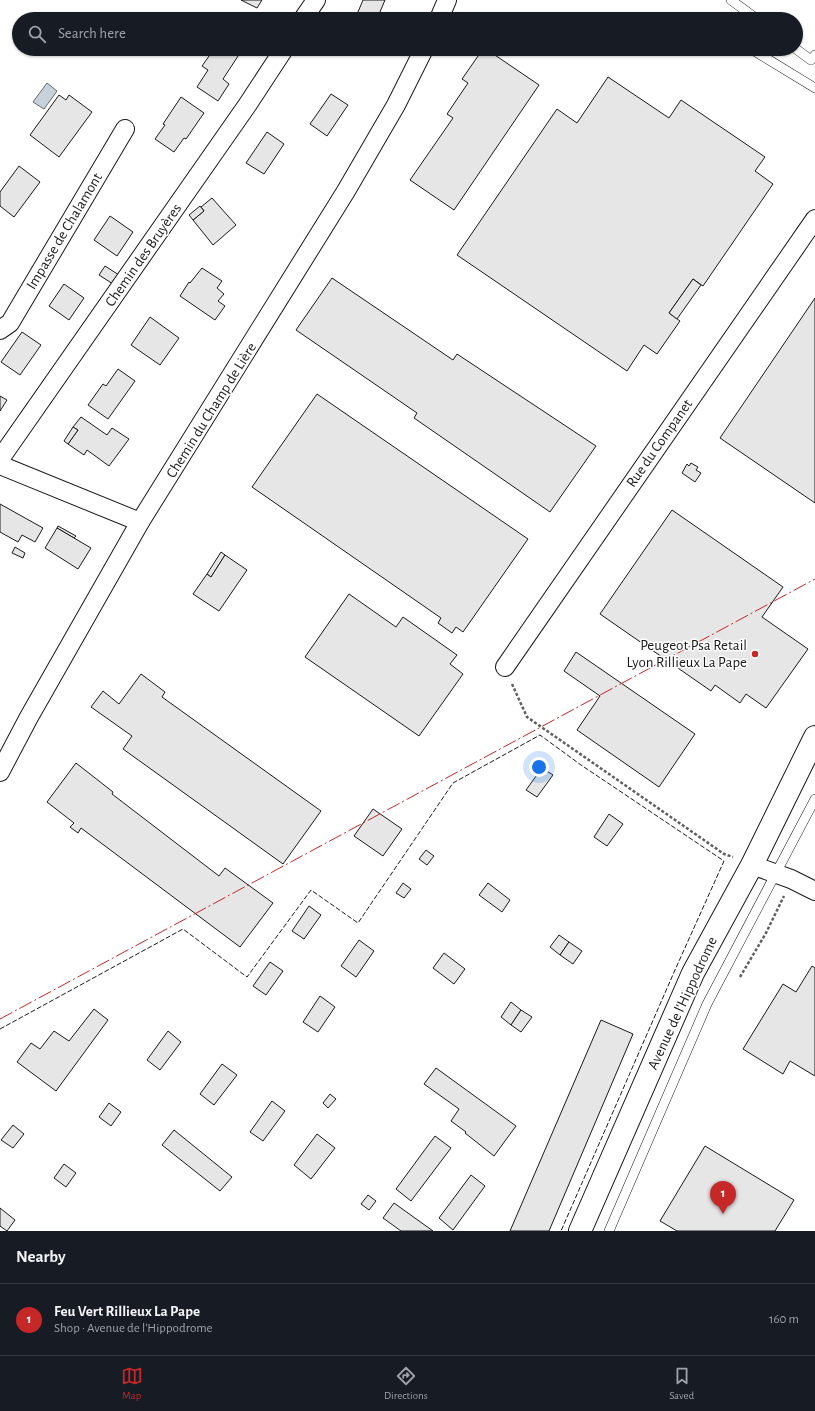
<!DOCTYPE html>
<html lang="en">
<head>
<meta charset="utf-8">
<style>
  :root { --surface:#171b24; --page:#242831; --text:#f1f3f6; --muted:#9ea1a6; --line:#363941; --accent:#c62828 }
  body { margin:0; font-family:"Alegreya Sans",sans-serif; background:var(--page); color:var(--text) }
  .you { position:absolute; left:539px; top:767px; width:14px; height:14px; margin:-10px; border:3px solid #fff; border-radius:50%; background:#1a73e8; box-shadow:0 0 0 6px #1a73e833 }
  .badge { display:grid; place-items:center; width:26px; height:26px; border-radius:50%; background:var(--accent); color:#fff; font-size:13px; font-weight:700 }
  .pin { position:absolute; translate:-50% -33px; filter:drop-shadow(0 1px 2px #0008) }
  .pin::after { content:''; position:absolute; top:21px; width:14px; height:12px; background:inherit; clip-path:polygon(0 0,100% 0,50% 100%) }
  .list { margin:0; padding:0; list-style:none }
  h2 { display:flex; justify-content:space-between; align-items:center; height:52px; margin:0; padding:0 16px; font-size:17px }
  h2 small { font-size:13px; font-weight:400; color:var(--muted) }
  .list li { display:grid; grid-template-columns:26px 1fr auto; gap:12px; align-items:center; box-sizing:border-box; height:72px; padding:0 16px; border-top:1px solid var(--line) }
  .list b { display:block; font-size:15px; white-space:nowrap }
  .list p { margin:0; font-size:13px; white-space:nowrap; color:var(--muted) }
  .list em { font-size:13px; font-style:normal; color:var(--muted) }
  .icon { flex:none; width:22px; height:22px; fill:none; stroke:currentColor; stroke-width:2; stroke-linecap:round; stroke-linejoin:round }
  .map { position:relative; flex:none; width:815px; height:1231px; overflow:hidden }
  .search { position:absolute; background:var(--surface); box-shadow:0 1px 3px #0004; left:12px; right:12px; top:12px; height:44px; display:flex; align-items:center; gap:10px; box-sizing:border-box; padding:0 14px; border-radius:22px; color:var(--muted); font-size:15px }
  .sheet { height:124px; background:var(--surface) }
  nav { display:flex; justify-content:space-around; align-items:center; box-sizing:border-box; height:56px; border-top:1px solid var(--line); background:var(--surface); font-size:11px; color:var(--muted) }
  nav a { display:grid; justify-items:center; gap:2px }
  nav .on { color:var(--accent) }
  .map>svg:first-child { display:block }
  .water { fill:#c6d2dc; stroke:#6a6a6a }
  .building { fill:#e6e6e6; stroke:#1a1a1a }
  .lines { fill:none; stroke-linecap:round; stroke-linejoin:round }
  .lane-casing { stroke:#1a1a1a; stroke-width:10 }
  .street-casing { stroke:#1a1a1a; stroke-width:20 }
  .secondary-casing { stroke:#1a1a1a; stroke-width:24 }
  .path { stroke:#5f5f5f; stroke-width:2.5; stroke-dasharray:3 2; stroke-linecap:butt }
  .lane { stroke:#fff; stroke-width:9 }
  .street { stroke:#fff; stroke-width:18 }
  .secondary { stroke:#fff; stroke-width:22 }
  .fence { stroke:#1a1a1a; stroke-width:1; stroke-dasharray:5 2; stroke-linecap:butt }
  .power { stroke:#c62828; stroke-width:1; stroke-dasharray:14 3 2 3; stroke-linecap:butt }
  .poi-dot { fill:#c62828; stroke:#fff; stroke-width:1.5 }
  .labels { text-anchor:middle; stroke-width:3; stroke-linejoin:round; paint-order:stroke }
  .street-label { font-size:15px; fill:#1a1a1a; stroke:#fff }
  .poi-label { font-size:15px; fill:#1a1a1a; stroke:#fff; text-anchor:end }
</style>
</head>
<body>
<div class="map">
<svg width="815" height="1231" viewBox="0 0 815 1231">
  <rect width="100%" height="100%" fill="#fff"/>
  <polygon class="water" points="47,83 57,91 44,109 33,102"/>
  <g class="building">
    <polygon points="241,0 262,0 257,8"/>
    <polygon points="363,0 385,0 377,19 355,19"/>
    <polygon points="214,49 241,49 242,50 223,79 229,84 218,101 197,87 208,70 202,66"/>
    <polygon points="483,49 486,49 539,85 454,210 410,180 453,118 447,114 468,83 462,79"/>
    <polygon points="608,77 669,118 681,100 765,157 755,171 773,184 703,286 693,279 669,313 680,321 657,354 644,345 627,371 457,255 557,109 577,123"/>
    <polygon points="331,94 348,105 327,136 310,124"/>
    <polygon points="59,95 66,100 69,95 92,112 59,157 30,135"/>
    <polygon points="181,97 204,113 186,139 184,138 174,152 155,139 165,125 163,124"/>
    <polygon points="267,132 284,144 264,174 246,163"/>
    <polygon points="19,166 40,182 14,217 0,206 0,192"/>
    <polygon points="212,198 236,225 213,245 193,220 204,211 201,207"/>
    <polygon points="200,206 204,211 193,220 189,215"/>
    <polygon points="110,216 133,232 117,256 94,240"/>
    <polygon points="105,266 119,275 113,284 99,275"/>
    <polygon points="202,268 222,281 217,288 224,294 218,301 225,306 215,320 180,296 189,282 190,283"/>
    <polygon points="332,278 453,360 457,354 596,446 550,512 414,418 417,413 296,330"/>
    <polygon points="693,279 701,285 677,319 669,313"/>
    <polygon points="64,284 84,298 69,320 49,306"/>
    <polygon points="815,298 815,503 720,438"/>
    <polygon points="150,317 179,338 160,365 131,345"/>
    <polygon points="22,332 41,345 20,375 1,362"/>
    <polygon points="118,369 135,381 108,419 88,405 103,384 106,386"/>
    <polygon points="317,394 528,539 463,632 456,627 452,633 438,623 441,618 252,487"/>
    <polygon points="0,396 7,400 0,411"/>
    <polygon points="81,417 107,435 112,428 129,439 109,466 87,450 84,455 68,444 78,430 73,427"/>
    <polygon points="73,427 78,430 68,444 64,441"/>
    <polygon points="691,463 698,467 696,470 701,473 695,482 682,473 687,464 689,466"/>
    <polygon points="0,504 43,528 35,542 22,535 18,542 0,532"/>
    <polygon points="672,510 783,587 762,617 808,649 766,708 746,694 740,703 715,685 711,691 600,614"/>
    <polygon points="58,526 76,536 74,538 57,528"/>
    <polygon points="57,528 91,548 78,569 45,548"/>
    <polygon points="15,547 25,553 23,558 12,553"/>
    <polygon points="221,552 225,555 211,577 207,574"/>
    <polygon points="225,555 247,570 219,611 193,594 207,574 211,577"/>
    <polygon points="349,594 396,627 403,617 457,655 450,664 463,674 419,736 305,657"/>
    <polygon points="576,652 695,734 659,787 577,730 600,696 564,671"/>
    <polygon points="141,674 165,692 162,697 321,811 283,864 123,749 132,736 91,707 103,691 119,704"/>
    <polygon points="76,763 113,792 112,794 219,876 225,868 273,903 240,947 81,828 78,833 70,827 74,823 47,802"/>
    <polygon points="542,768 553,775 537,797 526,790"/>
    <polygon points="373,809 402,829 383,856 354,836"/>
    <polygon points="609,814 623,824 607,846 594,837"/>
    <polygon points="426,850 434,856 427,865 419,859"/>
    <polygon points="403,883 411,889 404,898 396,893"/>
    <polygon points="488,883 510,900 502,912 479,895"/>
    <polygon points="309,906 321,915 304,939 292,931"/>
    <polygon points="559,935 569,942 560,955 550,947"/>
    <polygon points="359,940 374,951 356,977 341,966"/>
    <polygon points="569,942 582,951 573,964 560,955"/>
    <polygon points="444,953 465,969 454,984 433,968"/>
    <polygon points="270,962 283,971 266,995 253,986"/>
    <polygon points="812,966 815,968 815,1076 790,1061 783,1074 743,1049 783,984 796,992"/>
    <polygon points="320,996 335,1007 318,1032 303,1022"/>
    <polygon points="511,1002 521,1010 511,1025 501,1017"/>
    <polygon points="94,1009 108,1020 56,1091 17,1062 31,1043 40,1049 54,1031 69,1041"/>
    <polygon points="521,1010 532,1017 521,1032 511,1025"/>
    <polygon points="601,1020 633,1034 549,1231 510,1231"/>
    <polygon points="168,1031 181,1042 160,1070 147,1060"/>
    <polygon points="222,1064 237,1075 214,1105 200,1094"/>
    <polygon points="436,1068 516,1126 494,1156 465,1133 466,1132 451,1121 459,1109 424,1084"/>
    <polygon points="330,1094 336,1099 328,1108 323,1103"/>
    <polygon points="272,1101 285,1111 263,1141 250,1132"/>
    <polygon points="109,1103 121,1112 111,1126 99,1117"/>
    <polygon points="13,1125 24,1134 13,1148 1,1140"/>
    <polygon points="174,1130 232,1177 220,1191 162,1145"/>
    <polygon points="317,1134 335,1148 311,1179 294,1165"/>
    <polygon points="435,1136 451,1148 411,1201 396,1189"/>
    <polygon points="705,1146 794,1200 775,1231 677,1231 660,1221"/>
    <polygon points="64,1164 76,1173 66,1187 54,1178"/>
    <polygon points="471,1175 485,1186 453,1230 439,1218"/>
    <polygon points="368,1195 376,1201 369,1210 361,1204"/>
    <polygon points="394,1203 433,1231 401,1231 383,1218"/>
    <polygon points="0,1208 15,1220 7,1231 0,1226"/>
  </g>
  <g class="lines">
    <g class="lane-casing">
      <g id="lane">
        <polyline points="731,0 757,19"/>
        <polyline points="751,49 815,88"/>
        <polyline points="796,49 811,60 815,55"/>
        <polyline points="609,1231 707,1004 815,799"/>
      </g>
    </g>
    <g class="street-casing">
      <g id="street">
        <polyline points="303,19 316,0"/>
        <polyline points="439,19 447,0"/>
        <polyline points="0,330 10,323 125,129"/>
        <polyline points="0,459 248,104 284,49"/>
        <polyline points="0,465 140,522"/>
        <polyline points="505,667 815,219"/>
        <polyline points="0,772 29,717 140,522 346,191 396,105 424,49"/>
        <polyline points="752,865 791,879 815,891"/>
      </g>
    </g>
    <g class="secondary-casing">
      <polyline id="secondary" points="580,1231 693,973 752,865 815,737"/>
    </g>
    <g class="path">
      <polyline points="512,684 527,717 724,854 733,857"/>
      <polyline points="740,977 766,933 784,896"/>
    </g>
    <use href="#lane" class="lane"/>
    <use href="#street" class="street"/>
    <use href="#secondary" class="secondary"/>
    <polyline class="fence" points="0,1029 183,929 247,977 311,890 358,923 453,783 540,735 581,765 724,861 675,970 561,1231"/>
    <polyline class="power" points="0,1019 815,579"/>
  </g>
  <circle class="poi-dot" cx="755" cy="654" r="4"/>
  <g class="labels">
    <g class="street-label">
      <text transform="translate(64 231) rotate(-59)" y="5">Impasse de Chalamont</text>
      <text transform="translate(143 255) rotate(-55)" y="5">Chemin des Bruyères</text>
      <text transform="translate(211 410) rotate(-58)" y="5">Chemin du Champ de Lière</text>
      <text transform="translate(659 443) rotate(-55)" y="5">Rue du Companet</text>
      <text transform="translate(682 1003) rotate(-65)" y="5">Avenue de l'Hippodrome</text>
    </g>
    <g class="poi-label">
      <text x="747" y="650">Peugeot Psa Retail<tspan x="747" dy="17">Lyon Rillieux La Pape</tspan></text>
    </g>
  </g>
</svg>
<div class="you"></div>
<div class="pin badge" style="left:723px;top:1214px">1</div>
<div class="search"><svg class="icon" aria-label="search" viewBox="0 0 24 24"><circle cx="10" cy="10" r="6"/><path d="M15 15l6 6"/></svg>Search here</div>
</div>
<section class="sheet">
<h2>Nearby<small></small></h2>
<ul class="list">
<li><span class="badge">1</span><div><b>Feu Vert Rillieux La Pape</b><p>Shop · Avenue de l'Hippodrome</p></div><em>160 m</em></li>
</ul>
</section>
<nav>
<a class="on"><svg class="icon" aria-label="map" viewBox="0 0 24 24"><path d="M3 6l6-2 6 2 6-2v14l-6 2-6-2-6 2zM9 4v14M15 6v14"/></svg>Map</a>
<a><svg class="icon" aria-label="directions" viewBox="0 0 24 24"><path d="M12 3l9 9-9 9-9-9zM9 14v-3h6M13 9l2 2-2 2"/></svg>Directions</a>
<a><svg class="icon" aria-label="saved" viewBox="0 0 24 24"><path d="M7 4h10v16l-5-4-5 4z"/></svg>Saved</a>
</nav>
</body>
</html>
